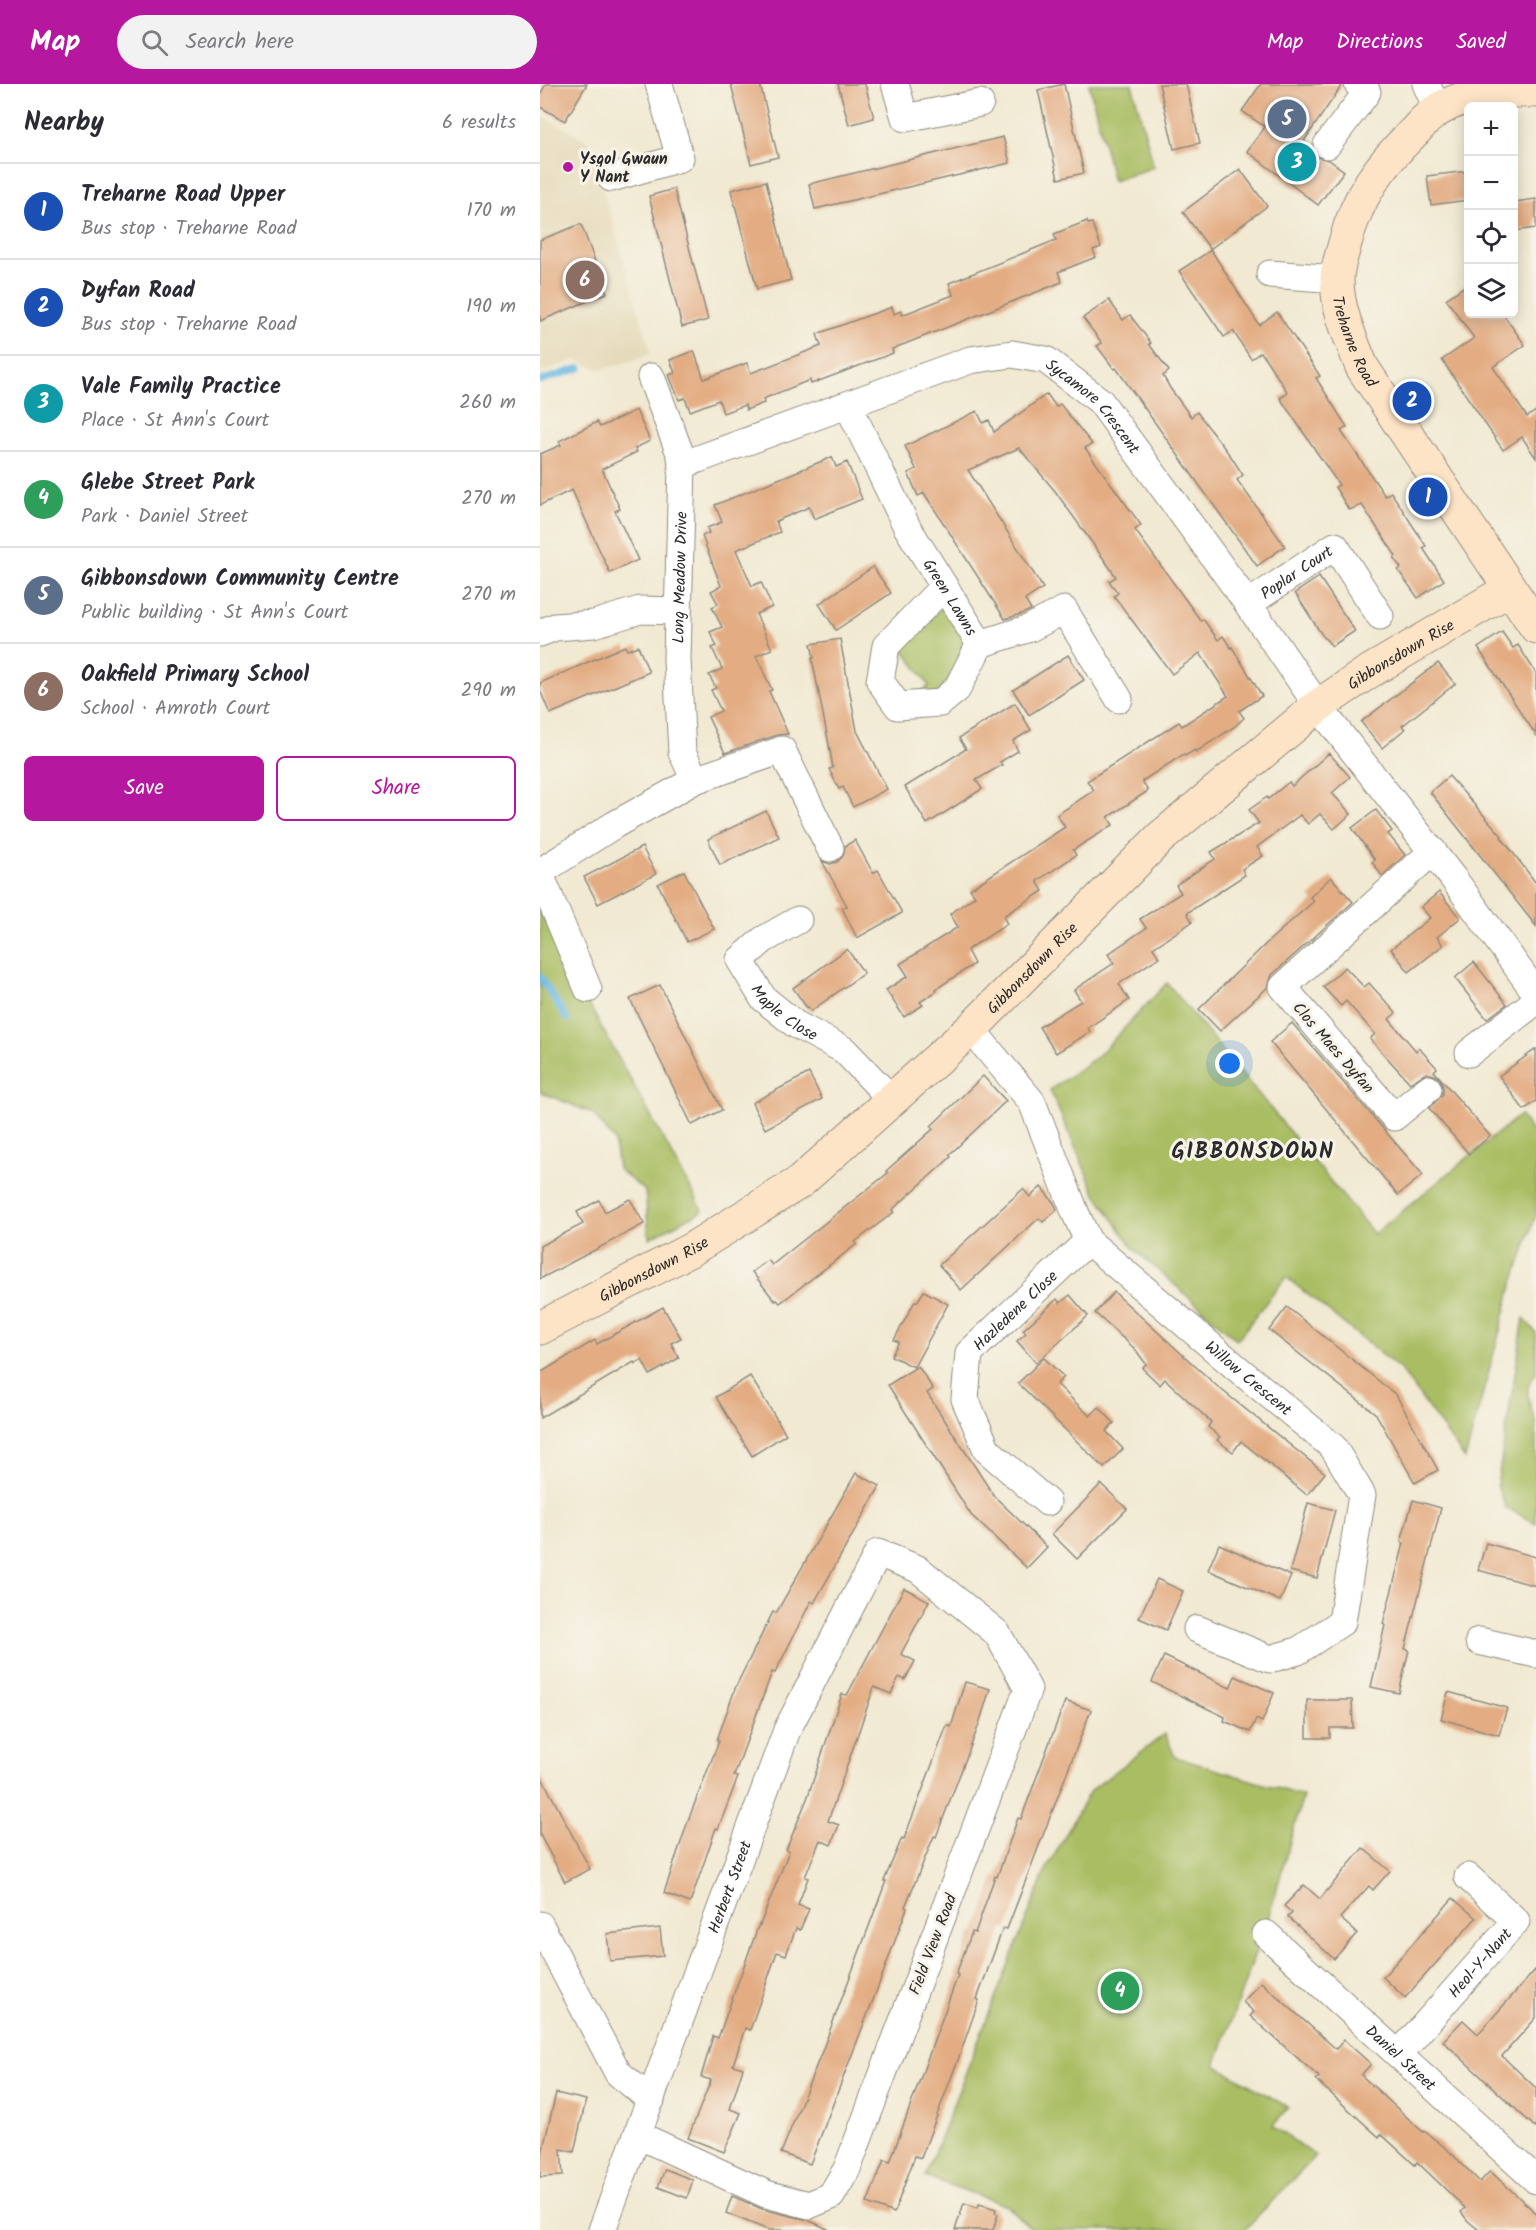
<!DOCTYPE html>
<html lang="en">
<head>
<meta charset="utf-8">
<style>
  :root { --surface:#fff; --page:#f2f2f3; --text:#2b2b33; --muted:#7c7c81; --line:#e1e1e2; --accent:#b5179e }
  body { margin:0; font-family:Kalam,sans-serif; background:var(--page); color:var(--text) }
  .controls { position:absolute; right:18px; top:18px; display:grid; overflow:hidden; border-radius:9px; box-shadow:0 3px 15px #0003 }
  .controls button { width:54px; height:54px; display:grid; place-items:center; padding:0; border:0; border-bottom:2px solid var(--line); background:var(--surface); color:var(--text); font:30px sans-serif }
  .you { position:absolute; left:690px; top:980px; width:21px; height:21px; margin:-15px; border:4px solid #fff; border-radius:50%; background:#1a73e8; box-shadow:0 0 0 9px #1a73e833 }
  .badge { display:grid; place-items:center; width:39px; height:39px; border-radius:50%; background:var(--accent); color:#fff; font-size:20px; font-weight:700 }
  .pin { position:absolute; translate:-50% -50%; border:3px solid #fff; box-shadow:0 2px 6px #0006 }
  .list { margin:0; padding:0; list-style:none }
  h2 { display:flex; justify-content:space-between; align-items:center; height:78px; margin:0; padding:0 24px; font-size:26px }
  h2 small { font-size:20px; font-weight:400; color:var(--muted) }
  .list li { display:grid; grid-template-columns:39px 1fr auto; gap:18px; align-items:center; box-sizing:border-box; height:96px; padding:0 24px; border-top:2px solid var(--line) }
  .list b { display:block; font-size:22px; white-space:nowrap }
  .list p { margin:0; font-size:20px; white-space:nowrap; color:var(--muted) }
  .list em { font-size:20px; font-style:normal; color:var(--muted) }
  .actions { display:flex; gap:12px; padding:18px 24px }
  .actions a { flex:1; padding:14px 0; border:2px solid var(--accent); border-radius:9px; text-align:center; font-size:21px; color:var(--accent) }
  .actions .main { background:var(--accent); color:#fff }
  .icon { flex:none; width:33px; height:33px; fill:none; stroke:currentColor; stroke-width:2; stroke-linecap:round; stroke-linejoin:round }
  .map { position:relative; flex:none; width:996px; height:2146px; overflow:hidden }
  header { display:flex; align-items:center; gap:36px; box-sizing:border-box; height:84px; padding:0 30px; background:var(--accent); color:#fff }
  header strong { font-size:28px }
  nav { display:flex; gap:33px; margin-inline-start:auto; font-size:21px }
  .search { width:420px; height:54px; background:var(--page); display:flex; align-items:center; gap:15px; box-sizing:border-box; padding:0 21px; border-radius:33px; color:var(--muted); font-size:22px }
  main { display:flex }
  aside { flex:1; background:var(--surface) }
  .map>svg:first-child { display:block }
  .built { fill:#e5daba }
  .green { fill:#a9bd62; stroke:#6a7446; stroke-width:1.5 }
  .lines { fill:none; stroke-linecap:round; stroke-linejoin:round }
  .stream { stroke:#69b9e4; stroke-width:7 }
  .building { fill:#e3ac82 }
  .street-casing { stroke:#8e8a7e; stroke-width:29 }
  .secondary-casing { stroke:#8e8a7e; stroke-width:35 }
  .street { stroke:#fff; stroke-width:27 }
  .secondary { stroke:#fee4c6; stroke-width:33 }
  .poi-dot { fill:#b5179e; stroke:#f7f3e8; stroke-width:2 }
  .labels { text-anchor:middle; stroke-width:6; stroke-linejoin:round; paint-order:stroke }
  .poi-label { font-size:16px; font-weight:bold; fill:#2b2b2b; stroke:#f7f3e8; text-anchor:start }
  .street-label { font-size:16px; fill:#2b2b2b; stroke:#f7f3e8 }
  .district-label { font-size:22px; font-weight:bold; letter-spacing:1.5px; fill:#2b2b2b; stroke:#f7f3e8 }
</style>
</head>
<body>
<header>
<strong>Map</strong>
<div class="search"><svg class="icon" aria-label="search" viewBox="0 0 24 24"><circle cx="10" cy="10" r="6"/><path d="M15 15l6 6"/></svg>Search here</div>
<nav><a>Map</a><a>Directions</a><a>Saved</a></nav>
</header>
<main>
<aside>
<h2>Nearby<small>6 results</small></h2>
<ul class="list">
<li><span class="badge" style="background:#1a4fb4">1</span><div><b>Treharne Road Upper</b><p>Bus stop · Treharne Road</p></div><em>170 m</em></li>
<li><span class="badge" style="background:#1a4fb4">2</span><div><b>Dyfan Road</b><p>Bus stop · Treharne Road</p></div><em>190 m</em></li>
<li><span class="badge" style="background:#0f9aa8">3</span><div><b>Vale Family Practice</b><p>Place · St Ann's Court</p></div><em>260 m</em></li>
<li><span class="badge" style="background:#2e9e5b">4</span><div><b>Glebe Street Park</b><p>Park · Daniel Street</p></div><em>270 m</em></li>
<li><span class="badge" style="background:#5c6f8a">5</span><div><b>Gibbonsdown Community Centre</b><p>Public building · St Ann's Court</p></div><em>270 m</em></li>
<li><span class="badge" style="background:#8d6e63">6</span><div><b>Oakfield Primary School</b><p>School · Amroth Court</p></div><em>290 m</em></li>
</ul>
<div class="actions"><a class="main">Save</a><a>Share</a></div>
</aside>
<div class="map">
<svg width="996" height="2146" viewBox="0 0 996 2146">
  <rect width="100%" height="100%" fill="#f7f3e8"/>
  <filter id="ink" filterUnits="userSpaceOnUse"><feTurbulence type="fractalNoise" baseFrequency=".0167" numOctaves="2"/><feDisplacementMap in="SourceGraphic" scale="12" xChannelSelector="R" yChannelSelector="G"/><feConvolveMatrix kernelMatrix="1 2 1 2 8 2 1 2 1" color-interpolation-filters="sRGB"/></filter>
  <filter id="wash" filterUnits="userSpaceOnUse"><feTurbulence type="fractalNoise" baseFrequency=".008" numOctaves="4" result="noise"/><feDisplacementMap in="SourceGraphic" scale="24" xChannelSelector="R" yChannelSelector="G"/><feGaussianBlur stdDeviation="1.35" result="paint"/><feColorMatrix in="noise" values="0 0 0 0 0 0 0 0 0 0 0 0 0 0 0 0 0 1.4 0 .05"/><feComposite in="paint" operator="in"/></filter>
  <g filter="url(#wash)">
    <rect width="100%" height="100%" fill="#f1e9d2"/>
    <polygon class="built" points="0,30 49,58 111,269 91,277 62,285 57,285 36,276 0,289"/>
    <g class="green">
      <polygon points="549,0 592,0 614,83 573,97"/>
      <polygon points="400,525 411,527 427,558 426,573 396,611 377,612 389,602 364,566 350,574"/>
      <polygon points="0,827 52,926 163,1127 109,1154 105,1107 78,1085 74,1056 52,1029 0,1008"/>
      <polygon points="627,899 834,1150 980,1031 996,1053 996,1131 972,1202 925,1375 861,1286 746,1193 697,1256 593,1164 555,1109 510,1006 558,972"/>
      <path d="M984,1234L996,1249V1290C981,1302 990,1323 996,1338V1439L966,1424L957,1402Z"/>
      <polygon points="625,1650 635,1673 763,1712 729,1832 675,1981 748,2023 733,2042 776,2072 704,2146 493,2146 467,2122 385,2092 505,1788 550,1707"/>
    </g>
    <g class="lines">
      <g class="stream">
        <polyline points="0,297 40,284"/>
        <polyline points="0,893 27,935"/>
      </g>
    </g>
    <g id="blocks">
      <g class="building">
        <polygon points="6,0 47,0 25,37 0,23 0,11"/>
        <polygon points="191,0 220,0 238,73 211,80"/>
        <polygon points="298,0 325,0 334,34 309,41"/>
        <polygon points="524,0 544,89 518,95 498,6"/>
        <polygon points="619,0 646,0 660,59 634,65"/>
        <polygon points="721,0 803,0 764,57 772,63 777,73 789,76 804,87 778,121 707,67 725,43 702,27"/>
        <polygon points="463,53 470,79 275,125 269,100"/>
        <polygon points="700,85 727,122 670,165 643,128"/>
        <polygon points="928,87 928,116 891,121 887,92"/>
        <polygon points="226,97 251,196 217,205 191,106"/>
        <polygon points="134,105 168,236 142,243 109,112"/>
        <polygon points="996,115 996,144 974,147 974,118"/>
        <polygon points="547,137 548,140 552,139 561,163 553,166 556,173 518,188 522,198 352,265 353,269 271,300 270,296 223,315 224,319 206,326 205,321 183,329 179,316 150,327 145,314 139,316 129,291 135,289 130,276 154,267 164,295 207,279 211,289 281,262 277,250 352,223 354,230 361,227 362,231 413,211 409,199 516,156 514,150"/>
        <polygon points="41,140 67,209 0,237 0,156"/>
        <polygon points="671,166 719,241 737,228 780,292 776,294 807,343 801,347 845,412 851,408 886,462 883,464 904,496 878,514 858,486 861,484 854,474 856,472 822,421 809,426 795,403 799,401 740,314 748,309 721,268 711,275 693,247 684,253 639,187"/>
        <polygon points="928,200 928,230 963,230 985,261 953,283 987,333 996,327 996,374 982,353 963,366 902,276 934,254 906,215"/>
        <polygon points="569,216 583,236 590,231 611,259 609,260 629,287 623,292 630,304 651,333 657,328 692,374 703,391 697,396 745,462 717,482 576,284 574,285 557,262 562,259 543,234"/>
        <polygon points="507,310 516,323 520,320 552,360 545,364 601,441 595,446 661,537 663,535 678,556 683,552 691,564 692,563 722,612 699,627 704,634 694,643 656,668 655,666 645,672 644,670 602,697 608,707 568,733 573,741 533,766 536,771 497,797 503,807 465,831 464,834 467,840 427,866 434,880 396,905 397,907 380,918 383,921 364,933 346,906 368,892 360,880 418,843 410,830 435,812 430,805 525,743 517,731 554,706 547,697 639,638 642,642 688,612 660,569 632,590 574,512 578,509 569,497 576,493 568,481 515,407 479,364 428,386 503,504 485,516 491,526 484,529 465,535 384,409 378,412 368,389 376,385 365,362 437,327 443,339 449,336 454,348"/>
        <polygon points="96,326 110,357 95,364 97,368 62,385 80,425 75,427 98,476 70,489 32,406 0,421 0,370 21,361 19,357 57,338 60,343"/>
        <polygon points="292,373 296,383 307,378 322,415 274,435 269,423 236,437 240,448 196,466 212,502 221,498 232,523 216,530 232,565 216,572 232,606 229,607 248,650 237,651 185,669 168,633 181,627 171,606 176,604 169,591 182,585 172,564 177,562 170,548 182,543 172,523 178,520 171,507 181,502 162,452 169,449 167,444 182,438 175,421"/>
        <polygon points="333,483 351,509 296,546 279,520"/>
        <polygon points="779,493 815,547 792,562 782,551 755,509"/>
        <polygon points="962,548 973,564 978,561 996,589 996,651 938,564"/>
        <polygon points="300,555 317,647 347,705 313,723 303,703 299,705 289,685 293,684 289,661 272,574 274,574 271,560"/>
        <polygon points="85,562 87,566 98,562 109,588 10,630 0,606 0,599"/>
        <polygon points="528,571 544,596 489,631 473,606"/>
        <polygon points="898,579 915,600 862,642 865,645 842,664 821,638"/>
        <polygon points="475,619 491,646 473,657 478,667 460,678 462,681 436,696 442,705 387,740 365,703 426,665 419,654"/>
        <polygon points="789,669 810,693 792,709 811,730 794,745 780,730 768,740 760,731 717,763 723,772 702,785 705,791 647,829 652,838 613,864 619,873 579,900 589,916 548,944 550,948 516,969 499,943 541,917 534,906 574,879 568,870 606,844 600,835 641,809 636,801 675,775 671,768 719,739 709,726 727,713 728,715 749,698 752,702"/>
        <polygon points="909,692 962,752 961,753 996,799 996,842 890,708"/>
        <polygon points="836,726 852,747 848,750 865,771 842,792 832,778 835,776 812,744"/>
        <polygon points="226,727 239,753 180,781 168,755"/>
        <polygon points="315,756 333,789 338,786 362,829 317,854 302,824 307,822 282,777 290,780 297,778 303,772 305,762"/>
        <polygon points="102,763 116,790 58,820 44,793"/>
        <polygon points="144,787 174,845 147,858 118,800"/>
        <polygon points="791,793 813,818 732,891 728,903 680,947 659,925 731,855 774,817 770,813"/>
        <polygon points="899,808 920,834 897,853 903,861 869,888 851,865 890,834 881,823"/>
        <polygon points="307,865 324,889 271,927 268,923 267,924 253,904"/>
        <polygon points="934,878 967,920 947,935 915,894"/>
        <polygon points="805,883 824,903 829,899 856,929 849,935 876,967 879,964 897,984 894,987 950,1052 929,1070 889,1024 903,1010 903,1002 900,995 894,991 886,989 870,999 830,955 835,950 806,917 801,922 783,903"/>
        <polygon points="120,901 182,1026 152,1041 90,915"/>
        <polygon points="752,939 883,1091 858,1111 730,958"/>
        <polygon points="996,965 996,1017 984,1026 959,992"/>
        <polygon points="269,989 282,1015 225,1045 212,1019"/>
        <polygon points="443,992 466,1017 409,1071 411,1073 352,1126 354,1128 315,1158 317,1160 240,1219 237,1216 235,1217 212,1188 228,1176 232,1181 348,1089 346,1087 393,1045 391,1042"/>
        <polygon points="501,1103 514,1119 517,1126 503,1138 499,1134 421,1206 399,1181 483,1105 490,1113"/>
        <polygon points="90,1115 104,1140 0,1195 0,1162 43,1140 37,1128 59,1116 65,1128"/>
        <polygon points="384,1207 408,1220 374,1283 351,1272 359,1258 354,1256 375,1217 377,1218"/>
        <polygon points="574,1208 678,1303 785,1389 767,1411 701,1357 693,1368 677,1356 680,1353 668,1343 671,1338 625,1295 620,1301 602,1284 606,1280 595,1265 555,1229"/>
        <polygon points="530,1211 548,1232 496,1279 477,1257 486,1249 483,1246 517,1215 520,1219"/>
        <polygon points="123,1223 141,1254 131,1259 139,1274 110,1291 102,1276 95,1280 94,1278 0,1334 0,1289 55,1256 57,1260"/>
        <polygon points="747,1223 856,1311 898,1386 875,1399 836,1330 729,1246"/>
        <polygon points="504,1274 524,1293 517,1300 537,1320 550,1332 559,1323 574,1339 566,1347 583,1365 564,1384 478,1299"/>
        <polygon points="378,1282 393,1305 387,1309 454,1412 507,1463 487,1484 431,1431 348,1301"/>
        <polygon points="210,1292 246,1350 212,1372 176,1313"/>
        <polygon points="316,1389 340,1402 274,1519 271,1517 235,1589 232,1588 194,1692 198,1693 178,1745 176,1744 150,1819 124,1809 149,1734 179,1657 177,1656 196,1602 233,1528 236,1529"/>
        <polygon points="561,1400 587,1425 537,1475 512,1450"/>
        <polygon points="873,1416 901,1424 865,1565 869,1566 859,1609 831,1603 845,1541 843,1540 864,1459 861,1458"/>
        <polygon points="768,1419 795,1426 777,1494 750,1487"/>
        <polygon points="946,1459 996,1473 996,1502 938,1486"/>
        <polygon points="679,1460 751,1492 740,1517 668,1486"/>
        <polygon points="617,1495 643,1507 626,1546 599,1534"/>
        <polygon points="364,1504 389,1517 361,1570 375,1577 365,1596 359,1593 351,1610 334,1603 288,1737 299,1741 291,1761 280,1756 265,1793 268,1794 258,1821 269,1825 260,1846 256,1844 246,1871 237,1868 210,1946 205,1944 193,1981 203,1984 190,2025 201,2029 184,2068 148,2054 171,1996 161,1993 173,1952 178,1954 219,1840 220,1841 249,1767 246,1766 267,1715 302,1610 307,1611"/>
        <polygon points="624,1572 690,1604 695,1592 734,1609 722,1638 716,1635 710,1648 684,1637 685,1633 612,1598"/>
        <polygon points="425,1598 450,1605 438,1643 396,1753 394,1752 365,1823 367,1824 338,1903 270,2080 241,2069 281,1970 346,1797 344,1797 362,1754 364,1755 407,1641 411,1643"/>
        <polygon points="908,1608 967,1624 959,1651 901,1635"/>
        <polygon points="767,1616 812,1616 813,1644 790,1644 790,1654 767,1654"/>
        <polygon points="525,1617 551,1626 467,1845 463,1844 437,1915 439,1916 419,1973 381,2074 375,2072 354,2129 327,2119 344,2076 350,2078 418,1891 416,1890 432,1848 435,1849 455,1792 457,1793 478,1734 481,1735"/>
        <polygon points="0,1690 50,1785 25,1798 0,1751"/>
        <polygon points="823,1764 850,1787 833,1806 829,1802 800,1834 817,1849 794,1875 748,1833 752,1829 744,1822 764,1801 780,1815"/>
        <polygon points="913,1814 936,1834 865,1914 843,1893"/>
        <polygon points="120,1844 123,1872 70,1877 67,1850"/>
        <polygon points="996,1885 996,1934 962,1972 996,2004 996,2044 903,1957 923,1936 938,1950"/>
        <polygon points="721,1898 796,1965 804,1956 831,1980 821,1991 883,2048 884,2047 907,2065 940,2098 950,2087 996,2129 996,2146 939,2146 928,2137 921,2128 925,2124 877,2078 875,2081 841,2050 839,2053 776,1996 779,1993 710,1932 714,1928 703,1918"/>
        <polygon points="16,2009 46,2016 34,2068 21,2065 23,2092 0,2093 0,2078"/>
        <polygon points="125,2085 153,2096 147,2114 118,2103"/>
        <polygon points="192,2112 222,2125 268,2136 290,2146 228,2146 186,2129"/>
        <polygon points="424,2119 438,2124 439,2120 456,2125 455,2129 458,2130 453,2146 415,2146"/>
      </g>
    </g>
  </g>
  <g filter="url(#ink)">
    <use href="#blocks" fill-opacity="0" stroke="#8e8a7e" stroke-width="1.5"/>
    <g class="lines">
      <g class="street-casing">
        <g id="street">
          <polyline points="355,0 365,34 440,19"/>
          <polyline points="886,0 898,26"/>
          <polyline points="787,61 827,8 818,0"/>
          <polyline points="71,94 140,74 119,0"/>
          <polyline points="730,190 797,195"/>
          <path id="s1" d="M308,321L367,443L440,560L490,544L524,526L579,615"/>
          <path id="s2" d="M142,381L430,276L472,270L506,276L560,317L708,520L778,622L913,794L996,909"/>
          <polyline points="404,502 346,562 340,597 358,622 400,619 417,605 440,560"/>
          <path id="s3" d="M708,520L795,462L840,532"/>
          <polyline points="0,549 15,543 54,540 100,526 138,527"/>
          <polyline points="155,696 242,666 290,764"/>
          <path id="s4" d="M0,788L74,741L155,696L142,668L137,576L142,381L141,372L111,293"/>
          <polyline points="0,790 48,905"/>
          <path id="s5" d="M258,836L223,856L200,876L223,914L255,940L304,966L352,1016"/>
          <path id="s6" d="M431,945L492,1018L535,1128L548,1157L698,1285L793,1363L822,1411L802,1538L758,1567L730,1575L657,1545"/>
          <polyline points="929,969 996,917"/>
          <polyline points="888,1005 854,1033 743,903 893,767"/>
          <path id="s7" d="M507,1418L447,1366L425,1315L429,1269L548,1157"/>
          <polyline points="939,1557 996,1570"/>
          <polyline points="0,1841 78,1989 111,2016"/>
          <path id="s8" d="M726,1850L996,2096"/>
          <path id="s9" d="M859,1970L976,1837L928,1793"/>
          <path id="s10" d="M62,2146L247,1646L338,1469L378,1485L457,1549L488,1605L307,2085L291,2112L269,2121L226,2110L98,2051"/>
        </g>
      </g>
      <g class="secondary-casing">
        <g id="secondary">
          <path id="s11" d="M996,7C966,6 924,9 898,26C889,31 881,40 874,48C839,82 818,111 805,159C802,171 797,183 797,195C797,226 811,255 822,283L996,543"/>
          <path id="s12" d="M0,1244L152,1165L260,1098L431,945L620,754L778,622L827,589L970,505"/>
        </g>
      </g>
      <use href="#street" class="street"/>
      <use href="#secondary" class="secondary"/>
    </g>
  </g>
  <circle class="poi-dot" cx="28" cy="83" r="6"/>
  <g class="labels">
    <g class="poi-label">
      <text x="40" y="80">Ysgol Gwaun<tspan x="40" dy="18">Y Nant</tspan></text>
    </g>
    <g class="street-label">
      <text dy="6" stroke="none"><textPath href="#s11" startOffset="369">Treharne Road</textPath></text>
      <text dy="6" stroke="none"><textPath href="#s2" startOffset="450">Sycamore Crescent</textPath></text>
      <text dy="6" stroke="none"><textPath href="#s3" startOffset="58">Poplar Court</textPath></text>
      <text dy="6" stroke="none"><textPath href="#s4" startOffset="386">Long Meadow Drive</textPath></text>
      <text dy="6" stroke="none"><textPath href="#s1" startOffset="218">Green Lawns</textPath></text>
      <text dy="6" stroke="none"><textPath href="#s12" startOffset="1100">Gibbonsdown Rise</textPath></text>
      <text dy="6" stroke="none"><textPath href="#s12" startOffset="614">Gibbonsdown Rise</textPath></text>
      <text dy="6" stroke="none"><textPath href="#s5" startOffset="141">Maple Close</textPath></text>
      <text transform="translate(794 963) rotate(49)" y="6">Clos Maes Dyfan</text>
      <text dy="6" stroke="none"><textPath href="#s12" startOffset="128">Gibbonsdown Rise</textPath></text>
      <text dy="6" stroke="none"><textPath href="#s7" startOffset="244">Hazledene Close</textPath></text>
      <text dy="6" stroke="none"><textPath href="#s6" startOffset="456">Willow Crescent</textPath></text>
      <text dy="6" stroke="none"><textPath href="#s10" startOffset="366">Herbert Street</textPath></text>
      <text transform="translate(392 1860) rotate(-69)" y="6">Field View Road</text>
      <text dy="6" stroke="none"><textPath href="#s9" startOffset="122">Heol-Y-Nant</textPath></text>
      <text dy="6" stroke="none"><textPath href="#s8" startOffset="183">Daniel Street</textPath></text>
    </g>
    <g class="district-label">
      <text x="713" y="1074">GIBBONSDOWN</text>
    </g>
  </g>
</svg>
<div class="controls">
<button>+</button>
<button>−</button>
<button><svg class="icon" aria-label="locate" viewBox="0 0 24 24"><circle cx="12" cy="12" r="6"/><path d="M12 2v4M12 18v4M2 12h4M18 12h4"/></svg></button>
<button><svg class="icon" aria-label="layers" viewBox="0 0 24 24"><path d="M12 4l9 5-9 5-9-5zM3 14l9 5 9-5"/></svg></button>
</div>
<div class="you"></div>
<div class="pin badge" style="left:888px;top:413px;background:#1a4fb4">1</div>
<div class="pin badge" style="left:872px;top:317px;background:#1a4fb4">2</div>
<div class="pin badge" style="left:757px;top:78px;background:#0f9aa8">3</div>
<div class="pin badge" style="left:580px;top:1907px;background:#2e9e5b">4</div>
<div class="pin badge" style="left:747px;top:35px;background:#5c6f8a">5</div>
<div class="pin badge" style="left:45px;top:196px;background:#8d6e63">6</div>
</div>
</main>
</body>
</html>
